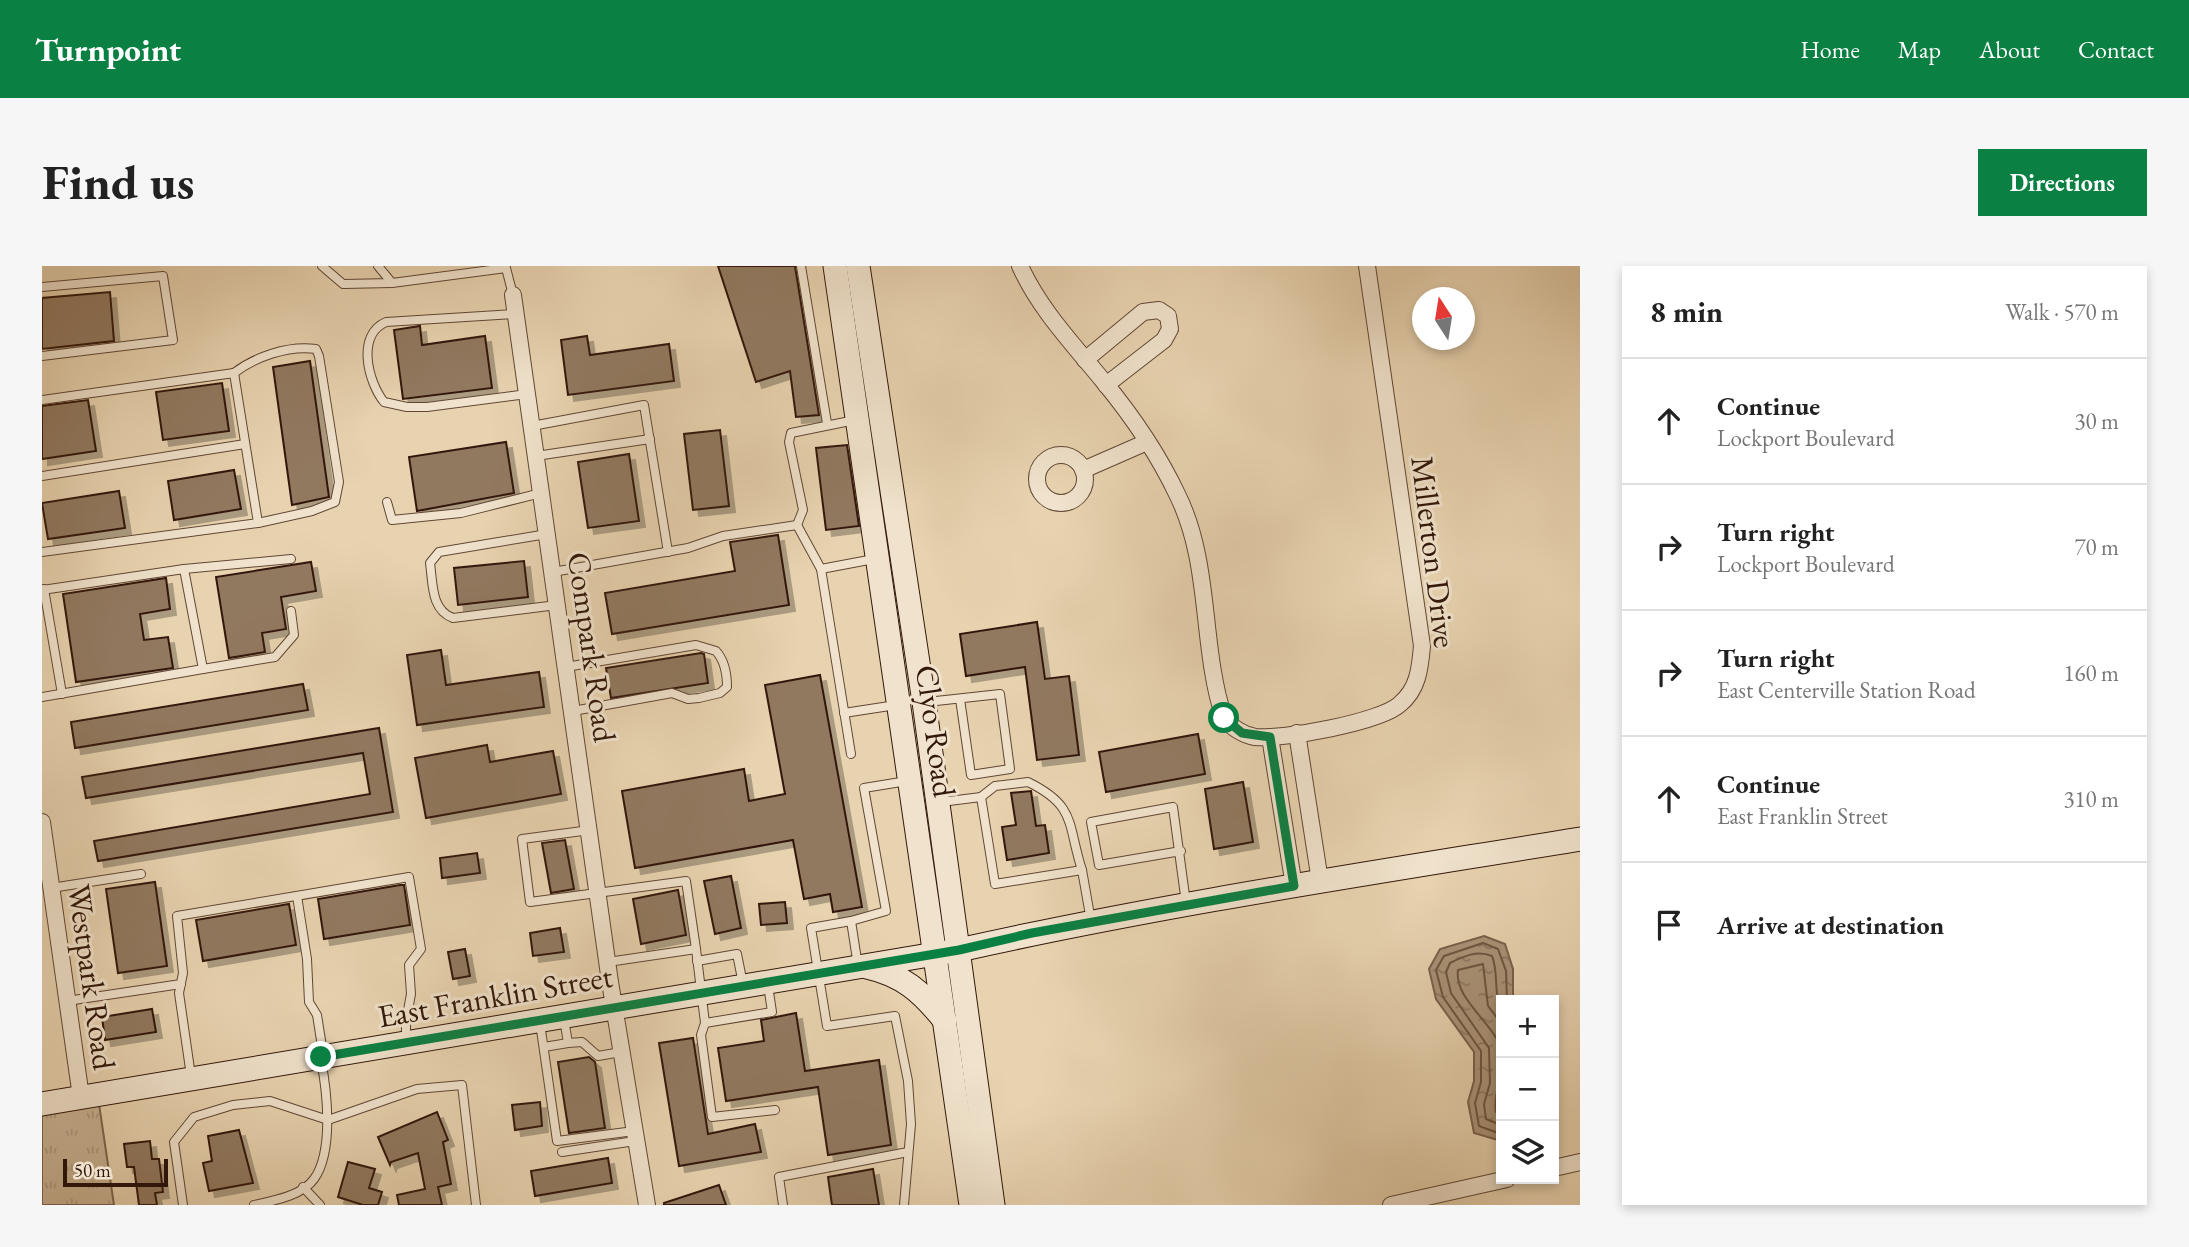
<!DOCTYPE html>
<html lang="en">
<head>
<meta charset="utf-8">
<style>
  :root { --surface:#fff; --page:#f6f6f6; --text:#222; --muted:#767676; --line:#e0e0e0; --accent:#0b8043 }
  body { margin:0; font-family:"EB Garamond",serif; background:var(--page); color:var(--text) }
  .controls { position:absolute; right:21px; bottom:21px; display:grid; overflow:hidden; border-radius:0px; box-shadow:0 4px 10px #0003 }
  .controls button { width:63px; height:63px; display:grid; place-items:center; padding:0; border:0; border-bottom:2px solid var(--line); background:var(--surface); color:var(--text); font:35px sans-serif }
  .compass { position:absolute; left:1370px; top:21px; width:63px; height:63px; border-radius:50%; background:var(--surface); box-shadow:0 4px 10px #0003; rotate:348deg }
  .scale { position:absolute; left:21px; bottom:18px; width:105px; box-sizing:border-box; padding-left:7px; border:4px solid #32180a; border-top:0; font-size:19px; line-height:24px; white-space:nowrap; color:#32180a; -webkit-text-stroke:5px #f0e2cc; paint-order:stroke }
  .stop { position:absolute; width:21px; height:21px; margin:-16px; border:5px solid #0b8043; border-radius:50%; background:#fff }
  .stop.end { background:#0b8043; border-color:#fff; box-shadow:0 2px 7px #0008 }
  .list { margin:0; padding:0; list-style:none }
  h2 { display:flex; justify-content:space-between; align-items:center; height:91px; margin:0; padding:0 28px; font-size:30px }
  h2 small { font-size:23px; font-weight:400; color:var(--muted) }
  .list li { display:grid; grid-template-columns:46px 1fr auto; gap:21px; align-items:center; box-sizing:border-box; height:126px; padding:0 28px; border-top:2px solid var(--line) }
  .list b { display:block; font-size:26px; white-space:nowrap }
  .list p { margin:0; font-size:23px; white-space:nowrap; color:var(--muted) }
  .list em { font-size:23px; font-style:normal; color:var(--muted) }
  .icon { flex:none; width:38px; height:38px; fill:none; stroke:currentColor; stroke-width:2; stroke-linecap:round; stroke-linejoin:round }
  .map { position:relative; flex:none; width:1538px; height:939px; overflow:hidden; border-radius:0px }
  header { display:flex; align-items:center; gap:42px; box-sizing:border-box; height:98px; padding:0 35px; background:var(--accent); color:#fff }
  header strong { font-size:33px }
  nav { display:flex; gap:38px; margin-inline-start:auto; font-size:24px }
  .intro { display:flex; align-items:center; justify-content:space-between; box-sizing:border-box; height:168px; padding:0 42px }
  h1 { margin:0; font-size:49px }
  .button { padding:18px 32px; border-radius:0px; background:var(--accent); color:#fff; font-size:24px; font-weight:700 }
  main { display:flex; gap:42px; padding:0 42px }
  aside { flex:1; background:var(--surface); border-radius:0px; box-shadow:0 4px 10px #0003 }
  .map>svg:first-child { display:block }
  .grass { fill:url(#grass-tufts); stroke:#7e664f; stroke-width:2 }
  .water { fill:url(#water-ripples); stroke:#7a624c; stroke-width:2 }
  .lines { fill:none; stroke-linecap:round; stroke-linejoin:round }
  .shore { stroke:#6e5641; stroke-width:2 }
  .building { fill:#917960; stroke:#32180a; stroke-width:2; filter:url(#shadow) }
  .lane-casing { stroke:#604734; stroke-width:10 }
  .street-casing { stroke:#604734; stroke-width:18 }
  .secondary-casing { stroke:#32180a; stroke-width:25 }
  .lane { stroke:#f0e2cc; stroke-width:8 }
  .street { stroke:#f0e2cc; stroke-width:16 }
  .secondary { stroke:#f0e2cc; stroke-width:23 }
  .route { stroke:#0b8043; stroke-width:9 }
  .labels { text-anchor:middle; stroke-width:6; stroke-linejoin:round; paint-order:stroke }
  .street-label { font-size:32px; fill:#32180a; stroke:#f0e2cc }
</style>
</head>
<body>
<header>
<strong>Turnpoint</strong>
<nav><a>Home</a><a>Map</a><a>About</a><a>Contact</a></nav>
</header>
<div class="intro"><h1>Find us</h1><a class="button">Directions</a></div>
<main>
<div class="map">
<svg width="1538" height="939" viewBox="0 0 1538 939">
  <defs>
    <pattern id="grass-tufts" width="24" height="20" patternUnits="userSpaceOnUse" patternTransform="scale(1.75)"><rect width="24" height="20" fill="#c9b394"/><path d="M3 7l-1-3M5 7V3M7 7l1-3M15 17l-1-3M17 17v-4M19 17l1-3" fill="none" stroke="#ad997e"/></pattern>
    <pattern id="water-ripples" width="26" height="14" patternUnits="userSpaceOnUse" patternTransform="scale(1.75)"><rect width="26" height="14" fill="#aa9378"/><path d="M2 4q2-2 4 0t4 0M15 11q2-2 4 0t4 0" fill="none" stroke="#8b7761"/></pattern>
    <filter id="shadow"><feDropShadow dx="6" dy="6" stdDeviation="0" flood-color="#0004"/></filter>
  </defs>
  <rect width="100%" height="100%" fill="#e8d3b0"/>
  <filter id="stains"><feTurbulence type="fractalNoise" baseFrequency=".00286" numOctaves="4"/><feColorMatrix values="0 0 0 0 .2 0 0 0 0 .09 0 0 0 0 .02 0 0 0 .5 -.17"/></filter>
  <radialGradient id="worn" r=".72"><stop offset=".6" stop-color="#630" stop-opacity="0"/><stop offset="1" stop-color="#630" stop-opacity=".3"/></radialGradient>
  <polygon class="grass" points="0,838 57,838 72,939 0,939"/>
  <polygon class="water" points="1442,670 1463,678 1471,703 1471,734 1459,734 1459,875 1432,867 1426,836 1432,815 1432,786 1394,733 1387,703 1398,683"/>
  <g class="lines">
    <g class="shore">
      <path d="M1459,743C1451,727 1457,707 1450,690C1435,684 1422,690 1408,697L1404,706L1409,727L1447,782L1448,817L1442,838L1444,853L1459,859"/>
      <path d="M1459,757L1446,740L1441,698L1416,704C1412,730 1445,753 1456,775C1467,798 1450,825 1454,846L1459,848"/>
      <polyline points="1459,868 1437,860 1433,837 1439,816 1439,785 1401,731 1394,704 1402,690 1441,677 1456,683 1464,705 1465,734"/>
    </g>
  </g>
  <g class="building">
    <polygon points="676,0 753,0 777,149 754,151 748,105 714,116"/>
    <polygon points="68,26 72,75 0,83 0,32"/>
    <polygon points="378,60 380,79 443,70 450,122 361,133 352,64"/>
    <polygon points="545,70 548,89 627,78 632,115 526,129 519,74"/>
    <polygon points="268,95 287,231 250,239 231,101"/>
    <polygon points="180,117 187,165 121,174 114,126"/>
    <polygon points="46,134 54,185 0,193 0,140"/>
    <polygon points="678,164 687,240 651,244 642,168"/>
    <polygon points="464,176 472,227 375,245 367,191"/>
    <polygon points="805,179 817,260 784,264 774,182"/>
    <polygon points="587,188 597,255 546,262 536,196"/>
    <polygon points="192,204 199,243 132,254 126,215"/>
    <polygon points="77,225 83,262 6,273 0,237"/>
    <polygon points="736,269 747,339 570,368 563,327 693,305 688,276"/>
    <polygon points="482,295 486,331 416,339 412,302"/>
    <polygon points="269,296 274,325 239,331 244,363 220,367 223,386 187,392 174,311"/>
    <polygon points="124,312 128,343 98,348 102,374 126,371 131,402 34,416 21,328"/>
    <polygon points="995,356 1003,413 1027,410 1037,489 995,494 983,401 924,410 918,368"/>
    <polygon points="399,384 404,419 497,406 502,441 375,459 365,389"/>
    <polygon points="659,387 662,388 666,417 569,432 564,402"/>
    <polygon points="778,409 820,641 791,646 788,628 762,633 751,574 593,602 580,525 702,503 707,535 743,528 723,419"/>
    <polygon points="261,418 266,444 33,482 29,456"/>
    <polygon points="337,462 351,546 56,595 52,575 328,528 321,487 44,532 40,511"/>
    <polygon points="1156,468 1163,508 1064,526 1057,486"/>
    <polygon points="445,479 448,496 511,485 519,528 384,552 373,492"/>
    <polygon points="1201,516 1211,576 1172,583 1163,523"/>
    <polygon points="989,525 994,560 1003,559 1007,587 965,594 960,561 974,559 969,527"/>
    <polygon points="523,574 532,623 509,627 500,577"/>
    <polygon points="435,587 438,607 400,612 398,592"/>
    <polygon points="689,610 699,662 673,668 662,615"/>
    <polygon points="113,616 125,700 76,707 64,623"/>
    <polygon points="358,619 362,619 368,659 282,673 276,633"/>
    <polygon points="636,624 644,669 599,678 591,633"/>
    <polygon points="743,636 745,657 719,659 717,638"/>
    <polygon points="247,638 254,679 161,695 154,654"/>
    <polygon points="518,662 522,686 491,690 488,667"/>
    <polygon points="423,683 428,710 411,713 406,686"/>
    <polygon points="110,743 114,766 63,774 60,751"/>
    <polygon points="754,747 763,805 837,794 849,879 786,889 776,821 684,835 676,782 722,775 719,754"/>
    <polygon points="651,772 666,868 713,858 719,886 637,900 617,777"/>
    <polygon points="547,791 553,796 563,862 527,867 516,796"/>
    <polygon points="498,836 500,860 473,864 470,839"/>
    <polygon points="395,846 406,874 401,876 409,918 396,921 400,939 357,939 355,929 383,923 376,887 349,896 348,899 336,871"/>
    <polygon points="197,864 211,917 167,925 161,897 170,895 166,870"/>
    <polygon points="108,875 110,893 117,893 121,926 113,927 115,939 97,939 92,901 85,901 82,878"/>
    <polygon points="566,892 570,917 493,930 489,905"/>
    <polygon points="306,896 333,903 327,922 340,926 336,939 321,939 296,931"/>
    <polygon points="831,903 837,939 790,939 786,911"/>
    <polygon points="677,919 684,939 622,939 622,937"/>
  </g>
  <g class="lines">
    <g class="lane-casing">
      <g id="lane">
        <polyline points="280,0 301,18 350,17 464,2 471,29"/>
        <polyline points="336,0 350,17"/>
        <polyline points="759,0 785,157"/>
        <polyline points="0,21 121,10 131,74 0,90"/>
        <path d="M473,48L344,56C314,69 326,116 342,136L365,141H385L485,128"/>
        <path d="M192,107C213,91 246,79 274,83L277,90L297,216L293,236L270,245L216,257"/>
        <polyline points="0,134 192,107 216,257 0,286"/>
        <polyline points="490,160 602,139 626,286"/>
        <polyline points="494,190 608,173"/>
        <polyline points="0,210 203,178"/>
        <polyline points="345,236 350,254 419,247 499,227"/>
        <polyline points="755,259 761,244 747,176 749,167 813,154"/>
        <path d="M505,268L397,286L388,297C391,318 389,344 411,352L515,339"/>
        <polyline points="142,303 249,293"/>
        <polyline points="779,303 809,488"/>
        <polyline points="511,306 646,282 681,270 755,259 779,303 832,293"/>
        <polyline points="2,323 20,428"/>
        <polyline points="0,324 142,303 161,403 0,431"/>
        <path d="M524,401L654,379L674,385C683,395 685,408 685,421L678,427L657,432L646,433L630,427L531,445"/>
        <polyline points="161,403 233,391 252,369 249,345"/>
        <polyline points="885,436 958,428 968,503 929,509 918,433"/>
        <polyline points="802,447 854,439"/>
        <path d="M939,531L953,520L986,516C1035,540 1025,558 1040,604"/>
        <polyline points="899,536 939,531 953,618 1040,604 1049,655"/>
        <polyline points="548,564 480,573 488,636 644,615 654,683"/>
        <polyline points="1139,585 1057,599 1049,556 1131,541 1144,637"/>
        <polyline points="9,622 99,608"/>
        <polyline points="255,630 265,693 267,736 275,749 281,787"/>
        <polyline points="809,655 844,645 822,522 865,515"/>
        <polyline points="655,695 695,688 701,718"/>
        <polyline points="566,696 654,683 663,757 659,769 670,851 733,844"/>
        <polyline points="816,700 809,655 769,662 785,760 853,750 866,815 869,858 862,939"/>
        <polyline points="25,735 139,718"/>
        <polyline points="522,753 526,777 540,776 556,790 579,786"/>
        <polyline points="498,757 515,875 592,865"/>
        <polyline points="663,757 730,746 726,719"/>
        <polyline points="502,781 526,777"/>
        <polyline points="149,810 137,727 141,707 135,650 367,611 379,683 367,699 369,728 364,755 364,776"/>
        <polyline points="520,886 593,875"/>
        <polyline points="261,921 278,939"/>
        <polyline points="141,939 132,876 152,851 191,839 228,835 286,854 375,823 420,819 434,939"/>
        <path d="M212,939C230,935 260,930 272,913C292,885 285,825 279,794"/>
        <polyline points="741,939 737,911 866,886"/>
      </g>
    </g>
    <g class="street-casing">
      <g id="street">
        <path d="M978,0C998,44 1032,79 1062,116C1090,150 1116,188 1135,228C1170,298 1158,379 1182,452C1189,461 1201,469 1213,471C1240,474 1339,456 1358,438C1376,423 1378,403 1380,380L1325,0"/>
        <polyline points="471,29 568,716 605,939"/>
        <polyline points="1043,94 1101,46 1117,44 1126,50 1128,63 1122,74 1064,119"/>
        <circle cx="1019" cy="213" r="24"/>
        <polyline points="1041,204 1105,176"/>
        <polyline points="1255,467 1278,615"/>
        <polyline points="1228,471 1252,620"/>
        <polyline points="0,556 39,831"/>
        <polyline points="1512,902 1538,896"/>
        <polyline points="1349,939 1465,913"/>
      </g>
    </g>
    <g class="secondary-casing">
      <g id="secondary">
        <polyline points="793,0 929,939"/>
        <polyline points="816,0 882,436 951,939"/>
        <path d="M825,701C861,709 880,726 903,755"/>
        <path d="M0,838L917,684C1122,638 1331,607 1538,573"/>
      </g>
    </g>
    <use href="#lane" class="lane"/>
    <use href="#street" class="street"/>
    <use href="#secondary" class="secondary"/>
  </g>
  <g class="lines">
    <polyline class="route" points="279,791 917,684 990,667 1252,620 1228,471 1200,467 1182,452"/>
  </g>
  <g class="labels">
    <g class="street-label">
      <text transform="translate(1392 286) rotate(83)" y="11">Millerton Drive</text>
      <text transform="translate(550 381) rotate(82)" y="11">Compark Road</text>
      <text transform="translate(894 465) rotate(82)" y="11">Clyo Road</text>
      <text transform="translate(50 711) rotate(82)" y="11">Westpark Road</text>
      <text transform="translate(453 730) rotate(-10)" y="11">East Franklin Street</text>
    </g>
  </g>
  <rect width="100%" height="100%" filter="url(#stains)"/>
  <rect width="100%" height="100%" fill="url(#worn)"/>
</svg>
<div class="controls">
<button>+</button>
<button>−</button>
<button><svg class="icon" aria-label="layers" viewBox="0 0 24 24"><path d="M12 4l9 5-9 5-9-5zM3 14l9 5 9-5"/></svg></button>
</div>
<svg class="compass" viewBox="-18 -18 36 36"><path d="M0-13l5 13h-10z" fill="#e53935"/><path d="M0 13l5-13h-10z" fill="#767676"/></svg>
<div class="scale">50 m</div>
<div class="stop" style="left:1182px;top:452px"></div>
<div class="stop end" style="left:279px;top:791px"></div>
</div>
<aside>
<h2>8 min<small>Walk · 570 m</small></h2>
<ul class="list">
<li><svg class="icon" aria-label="ahead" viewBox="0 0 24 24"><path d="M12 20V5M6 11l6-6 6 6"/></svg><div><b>Continue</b><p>Lockport Boulevard</p></div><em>30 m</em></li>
<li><svg class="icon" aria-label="right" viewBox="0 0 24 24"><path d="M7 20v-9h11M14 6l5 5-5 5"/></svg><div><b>Turn right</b><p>Lockport Boulevard</p></div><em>70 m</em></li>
<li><svg class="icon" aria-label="right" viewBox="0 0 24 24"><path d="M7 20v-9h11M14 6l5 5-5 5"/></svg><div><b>Turn right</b><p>East Centerville Station Road</p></div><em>160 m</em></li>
<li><svg class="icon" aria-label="ahead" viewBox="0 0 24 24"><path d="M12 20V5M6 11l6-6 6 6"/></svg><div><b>Continue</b><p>East Franklin Street</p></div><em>310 m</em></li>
<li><svg class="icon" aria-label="arrive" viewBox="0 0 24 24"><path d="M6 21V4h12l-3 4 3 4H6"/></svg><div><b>Arrive at destination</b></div></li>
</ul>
</aside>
</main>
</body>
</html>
